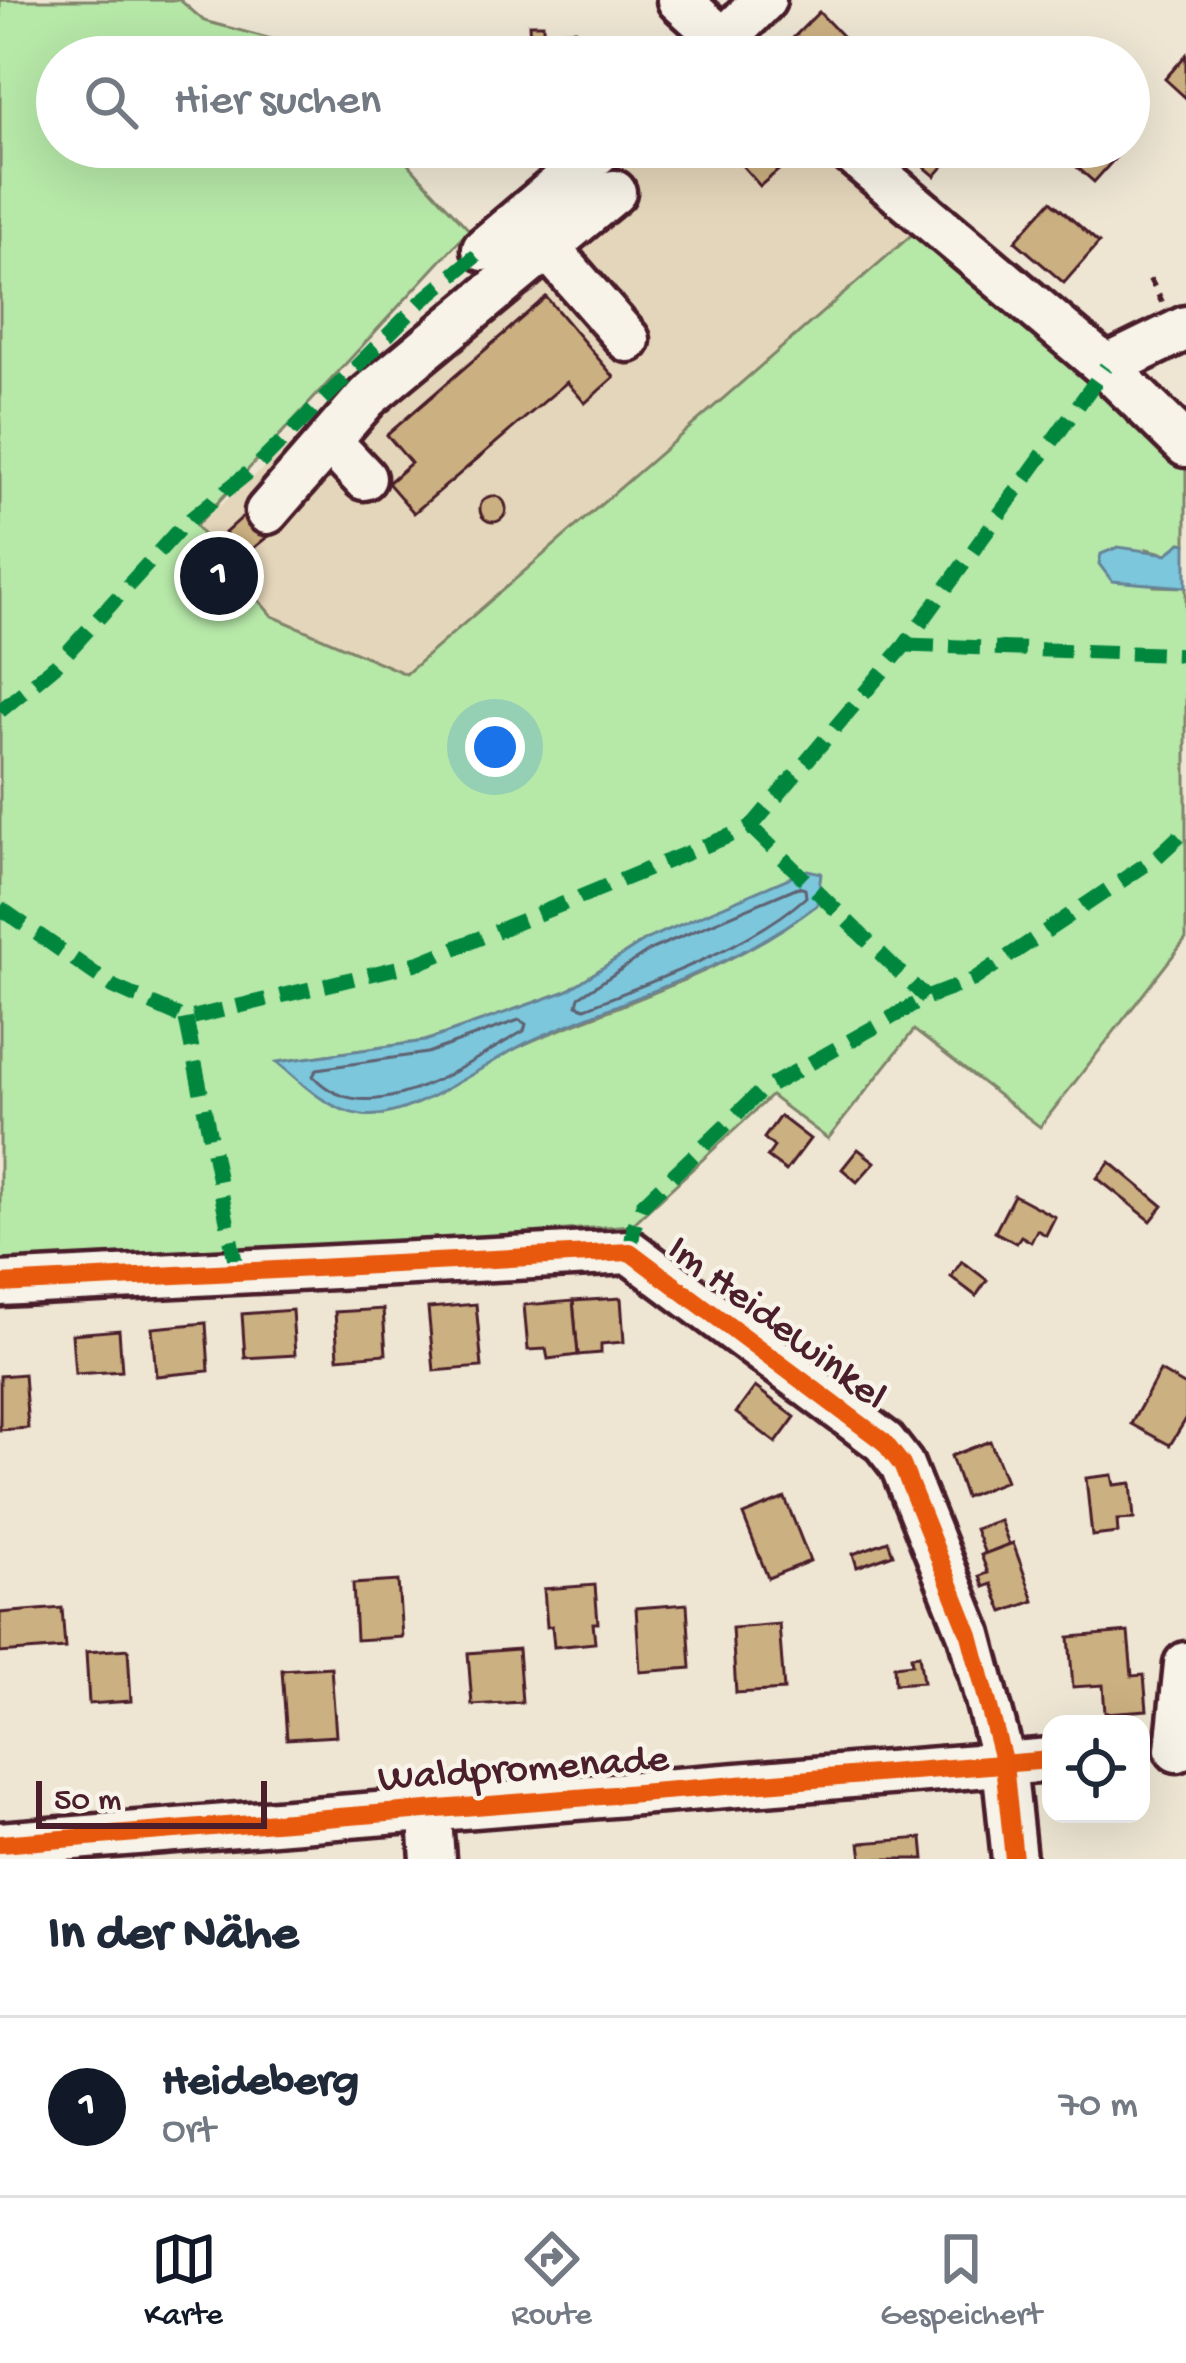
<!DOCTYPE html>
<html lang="de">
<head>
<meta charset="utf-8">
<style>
  :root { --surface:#fff; --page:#f2f2f3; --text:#1f2937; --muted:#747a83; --line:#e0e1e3; --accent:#111827 }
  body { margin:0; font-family:"Gochi Hand",sans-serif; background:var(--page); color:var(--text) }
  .controls { position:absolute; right:36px; bottom:36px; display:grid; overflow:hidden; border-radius:24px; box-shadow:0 12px 48px #0002 }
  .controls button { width:108px; height:108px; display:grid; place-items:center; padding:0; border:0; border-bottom:3px solid var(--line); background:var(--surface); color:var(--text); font:60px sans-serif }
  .scale { position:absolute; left:36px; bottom:30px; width:231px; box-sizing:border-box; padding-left:12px; border:6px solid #4a1f2b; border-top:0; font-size:33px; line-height:42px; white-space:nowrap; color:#4a1f2b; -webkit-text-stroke:9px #f7f3e8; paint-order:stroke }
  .you { position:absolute; left:495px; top:747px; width:42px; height:42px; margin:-30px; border:9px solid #fff; border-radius:50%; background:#1a73e8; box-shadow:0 0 0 18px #1a73e833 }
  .badge { display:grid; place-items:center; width:78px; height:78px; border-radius:50%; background:var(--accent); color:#fff; font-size:39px; font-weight:700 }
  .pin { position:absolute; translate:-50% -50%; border:6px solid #fff; box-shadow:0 3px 12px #0006 }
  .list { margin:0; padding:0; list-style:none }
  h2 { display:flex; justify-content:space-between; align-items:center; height:156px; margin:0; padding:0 48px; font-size:51px }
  h2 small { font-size:39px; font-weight:400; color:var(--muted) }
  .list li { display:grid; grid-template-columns:78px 1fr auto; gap:36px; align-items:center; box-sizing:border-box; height:180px; padding:0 48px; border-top:3px solid var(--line) }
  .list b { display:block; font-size:45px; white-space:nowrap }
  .list p { margin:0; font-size:39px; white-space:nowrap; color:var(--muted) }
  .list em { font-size:39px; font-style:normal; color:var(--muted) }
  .icon { flex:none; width:66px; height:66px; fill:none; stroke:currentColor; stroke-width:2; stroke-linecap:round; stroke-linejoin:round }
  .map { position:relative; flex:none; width:1186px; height:1859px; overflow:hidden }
  .search { position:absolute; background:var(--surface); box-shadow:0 12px 48px #0002; left:36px; right:36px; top:36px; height:132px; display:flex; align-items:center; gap:30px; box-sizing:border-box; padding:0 42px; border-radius:66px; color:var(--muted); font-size:45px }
  .sheet { height:336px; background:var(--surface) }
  nav { display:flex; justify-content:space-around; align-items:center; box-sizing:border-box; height:168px; border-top:3px solid var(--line); background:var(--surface); font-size:33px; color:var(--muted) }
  nav a { display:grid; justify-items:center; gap:6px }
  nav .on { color:var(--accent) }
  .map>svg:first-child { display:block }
  .built { fill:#e4d6ba }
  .green { fill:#b6e8a8; stroke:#80846a; stroke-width:3; fill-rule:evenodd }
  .water { fill:#7cc7dc; stroke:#688495; stroke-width:3 }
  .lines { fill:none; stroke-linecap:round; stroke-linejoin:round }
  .shore { stroke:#5e6272; stroke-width:3 }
  .building { fill:#cbb081; stroke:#4a1f2b; stroke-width:3 }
  .minor-casing { stroke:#4a1f2b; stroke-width:51 }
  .path { stroke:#4a1f2b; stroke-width:6; stroke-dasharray:9 9; stroke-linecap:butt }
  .minor { stroke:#f7f3e8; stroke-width:42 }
  .quiet { stroke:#00873e; stroke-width:15; stroke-dasharray:30 15; stroke-linecap:butt }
  .cycleway-casing { stroke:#f7f3e8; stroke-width:26 }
  .cycleway { stroke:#e8590c; stroke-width:18 }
  .labels { text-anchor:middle; stroke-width:9; stroke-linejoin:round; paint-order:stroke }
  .street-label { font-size:42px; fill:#4a1f2b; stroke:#f7f3e8 }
</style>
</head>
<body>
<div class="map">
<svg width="1186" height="1859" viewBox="0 0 1186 1859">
  <rect width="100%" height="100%" fill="#eee6d3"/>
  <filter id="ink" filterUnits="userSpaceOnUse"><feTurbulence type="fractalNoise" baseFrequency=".00833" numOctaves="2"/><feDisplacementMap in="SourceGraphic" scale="24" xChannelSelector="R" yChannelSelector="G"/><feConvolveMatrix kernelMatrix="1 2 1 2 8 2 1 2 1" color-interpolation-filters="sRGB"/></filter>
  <g filter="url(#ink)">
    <polygon class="built" points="640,147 818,147 916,231 406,674 272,616 196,526"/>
    <path class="green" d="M0,0H180L204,21L302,47L311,57H57V147H393L469,230L196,526L272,616L406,674L916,231L1186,465V544L1181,543L1167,554L1147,549L1154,586L1186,587V939L1040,1127L914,1030L828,1139L771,1096L632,1225L0,1274ZM817,904C733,970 631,1000 534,1040C489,1059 446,1086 403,1109L279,1062L425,1041L567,991L647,939Z"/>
    <g class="water">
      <polygon points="1181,543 1186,544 1186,587 1112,581 1099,564 1101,554 1118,547 1167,554"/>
      <path d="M807,870L821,873L817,905C726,974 628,996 528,1042C485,1063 409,1122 362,1115C329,1111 301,1083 277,1062L425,1041L567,991L647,939Z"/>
    </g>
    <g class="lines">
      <g class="shore">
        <path d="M798,887L805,889L806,897C750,947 654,981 585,1008L577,1005L579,997L652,949Z"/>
        <path d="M519,1020L526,1024L524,1031C467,1062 370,1138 313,1076L317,1069L427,1053Z"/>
      </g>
    </g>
    <g class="building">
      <polygon points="819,12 846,40 829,57 796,57 785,46"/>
      <polygon points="529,24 543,24 543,31 575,30 576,57 531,57"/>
      <polygon points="1186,55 1186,98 1165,79"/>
      <polygon points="726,147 770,147 786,164 760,186"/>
      <polygon points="901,147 960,147 935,176"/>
      <polygon points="1069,147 1125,147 1094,182 1063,155"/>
      <polygon points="1051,201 1099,243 1064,283 1015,241"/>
      <polygon points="546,297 614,377 585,403 567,382 414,513 388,483 411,463 387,435"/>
      <circle cx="493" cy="509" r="13"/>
      <polygon points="247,513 267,537 244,556 225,533"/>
      <polygon points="780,1116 810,1139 786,1171 767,1157 774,1147 764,1138"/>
      <polygon points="858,1149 875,1162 857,1182 842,1169"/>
      <polygon points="1110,1162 1163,1206 1151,1221 1097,1178"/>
      <polygon points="1014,1195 1055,1217 1046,1235 1037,1230 1031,1242 1021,1236 1016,1243 995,1232"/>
      <polygon points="962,1261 987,1280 976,1296 951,1277"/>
      <polygon points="621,1298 624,1342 601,1344 601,1353 578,1355 573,1301"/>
      <polygon points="573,1301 578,1355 548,1359 546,1349 528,1350 524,1305"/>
      <polygon points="476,1304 482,1367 434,1371 428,1308"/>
      <polygon points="383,1309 386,1354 338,1358 335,1312"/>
      <polygon points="292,1310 295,1355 245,1358 242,1314"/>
      <polygon points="206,1323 209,1371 156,1376 152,1328"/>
      <polygon points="119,1330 122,1371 75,1374 72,1334"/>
      <polygon points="1160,1371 1186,1386 1186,1419 1170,1445 1131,1424"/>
      <polygon points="24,1374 28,1428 0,1430 0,1376"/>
      <polygon points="755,1387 795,1417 776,1443 736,1413"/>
      <polygon points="990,1441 1006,1481 965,1497 951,1456"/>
      <polygon points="1112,1475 1114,1485 1131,1483 1134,1519 1117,1520 1118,1533 1092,1536 1086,1478"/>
      <polygon points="785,1498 810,1561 768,1578 743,1515"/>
      <polygon points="1000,1520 1009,1544 985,1554 975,1529"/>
      <polygon points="888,1541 893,1554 857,1567 853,1554"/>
      <polygon points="1013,1543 1034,1601 1003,1612 992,1584 984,1587 980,1576 988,1573 981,1555"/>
      <polygon points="398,1581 402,1637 356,1640 353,1584"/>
      <polygon points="595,1585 598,1623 593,1623 595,1643 554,1647 552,1626 547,1627 544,1589"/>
      <polygon points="687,1604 691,1668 640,1672 636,1608"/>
      <polygon points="62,1608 65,1648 0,1653 0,1613"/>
      <polygon points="779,1624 784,1690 736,1693 732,1628"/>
      <polygon points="1128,1632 1132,1676 1144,1675 1147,1710 1105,1713 1103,1685 1073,1687 1069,1637"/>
      <polygon points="128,1649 131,1701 89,1704 86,1652"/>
      <polygon points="518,1649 522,1702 472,1705 468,1653"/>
      <polygon points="919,1655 923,1682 895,1684 894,1666 912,1664 911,1656"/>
      <polygon points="331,1667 336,1736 287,1739 282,1670"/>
      <polygon points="922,1838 924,1859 862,1859 860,1843"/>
    </g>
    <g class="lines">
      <g class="minor-casing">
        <g id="minor">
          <polyline points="679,0 742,57"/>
          <polyline points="707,57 764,0"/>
          <polyline points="845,147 1106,367 1186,445"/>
          <polyline points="484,249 604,147"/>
          <polyline points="549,249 628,340"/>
          <polyline points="1106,367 1186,328"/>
          <polyline points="330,442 364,478"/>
          <polyline points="267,512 367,397 614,192"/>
          <polyline points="0,1284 630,1252 884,1442 902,1465 970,1635 1004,1764 1014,1859"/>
          <polyline points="1177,1750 1186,1664"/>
          <polyline points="429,1807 433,1859"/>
          <polyline points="0,1844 1051,1760"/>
        </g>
      </g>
      <polyline class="path" points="1150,279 1162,302"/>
      <use href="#minor" class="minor"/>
      <g class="quiet">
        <polyline points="905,645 1186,655"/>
        <polyline points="0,711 57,664 182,526 259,464 421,302 484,249"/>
        <polyline points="751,827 926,998"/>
        <polyline points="0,908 114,987 186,1019 421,962 751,827 905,645 1106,367"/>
        <polyline points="186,1019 238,1275"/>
        <polyline points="630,1252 634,1227 643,1204 761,1091 926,998 973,980 1157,857 1186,830"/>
      </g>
      <g class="cycleway-casing">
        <g id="cycleway">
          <polyline points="0,1284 630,1252 884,1442 902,1465 970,1635 1004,1764 1014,1859"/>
          <polyline points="0,1844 1051,1760"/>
        </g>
      </g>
      <use href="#cycleway" class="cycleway"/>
    </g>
  </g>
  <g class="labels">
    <g class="street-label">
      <text transform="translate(780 1319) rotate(37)" y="15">Im Heidewinkel</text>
      <text transform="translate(523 1764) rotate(-4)" y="15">Waldpromenade</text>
    </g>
  </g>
</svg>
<div class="controls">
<button><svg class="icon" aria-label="locate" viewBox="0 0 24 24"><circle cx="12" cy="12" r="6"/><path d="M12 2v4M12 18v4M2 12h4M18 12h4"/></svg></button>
</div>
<div class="scale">50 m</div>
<div class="you"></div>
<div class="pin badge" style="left:219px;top:576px">1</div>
<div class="search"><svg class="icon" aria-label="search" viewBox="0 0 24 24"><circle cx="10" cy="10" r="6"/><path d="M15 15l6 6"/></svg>Hier suchen</div>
</div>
<section class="sheet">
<h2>In der Nähe<small></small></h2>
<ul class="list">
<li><span class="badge">1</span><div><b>Heideberg</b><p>Ort</p></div><em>70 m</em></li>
</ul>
</section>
<nav>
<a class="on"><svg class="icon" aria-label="map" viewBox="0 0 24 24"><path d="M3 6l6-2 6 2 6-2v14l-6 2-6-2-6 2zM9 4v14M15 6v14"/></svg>Karte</a>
<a><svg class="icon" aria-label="directions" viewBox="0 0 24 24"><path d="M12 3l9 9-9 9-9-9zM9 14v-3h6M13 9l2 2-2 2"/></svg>Route</a>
<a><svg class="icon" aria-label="saved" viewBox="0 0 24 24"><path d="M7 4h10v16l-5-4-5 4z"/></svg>Gespeichert</a>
</nav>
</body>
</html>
